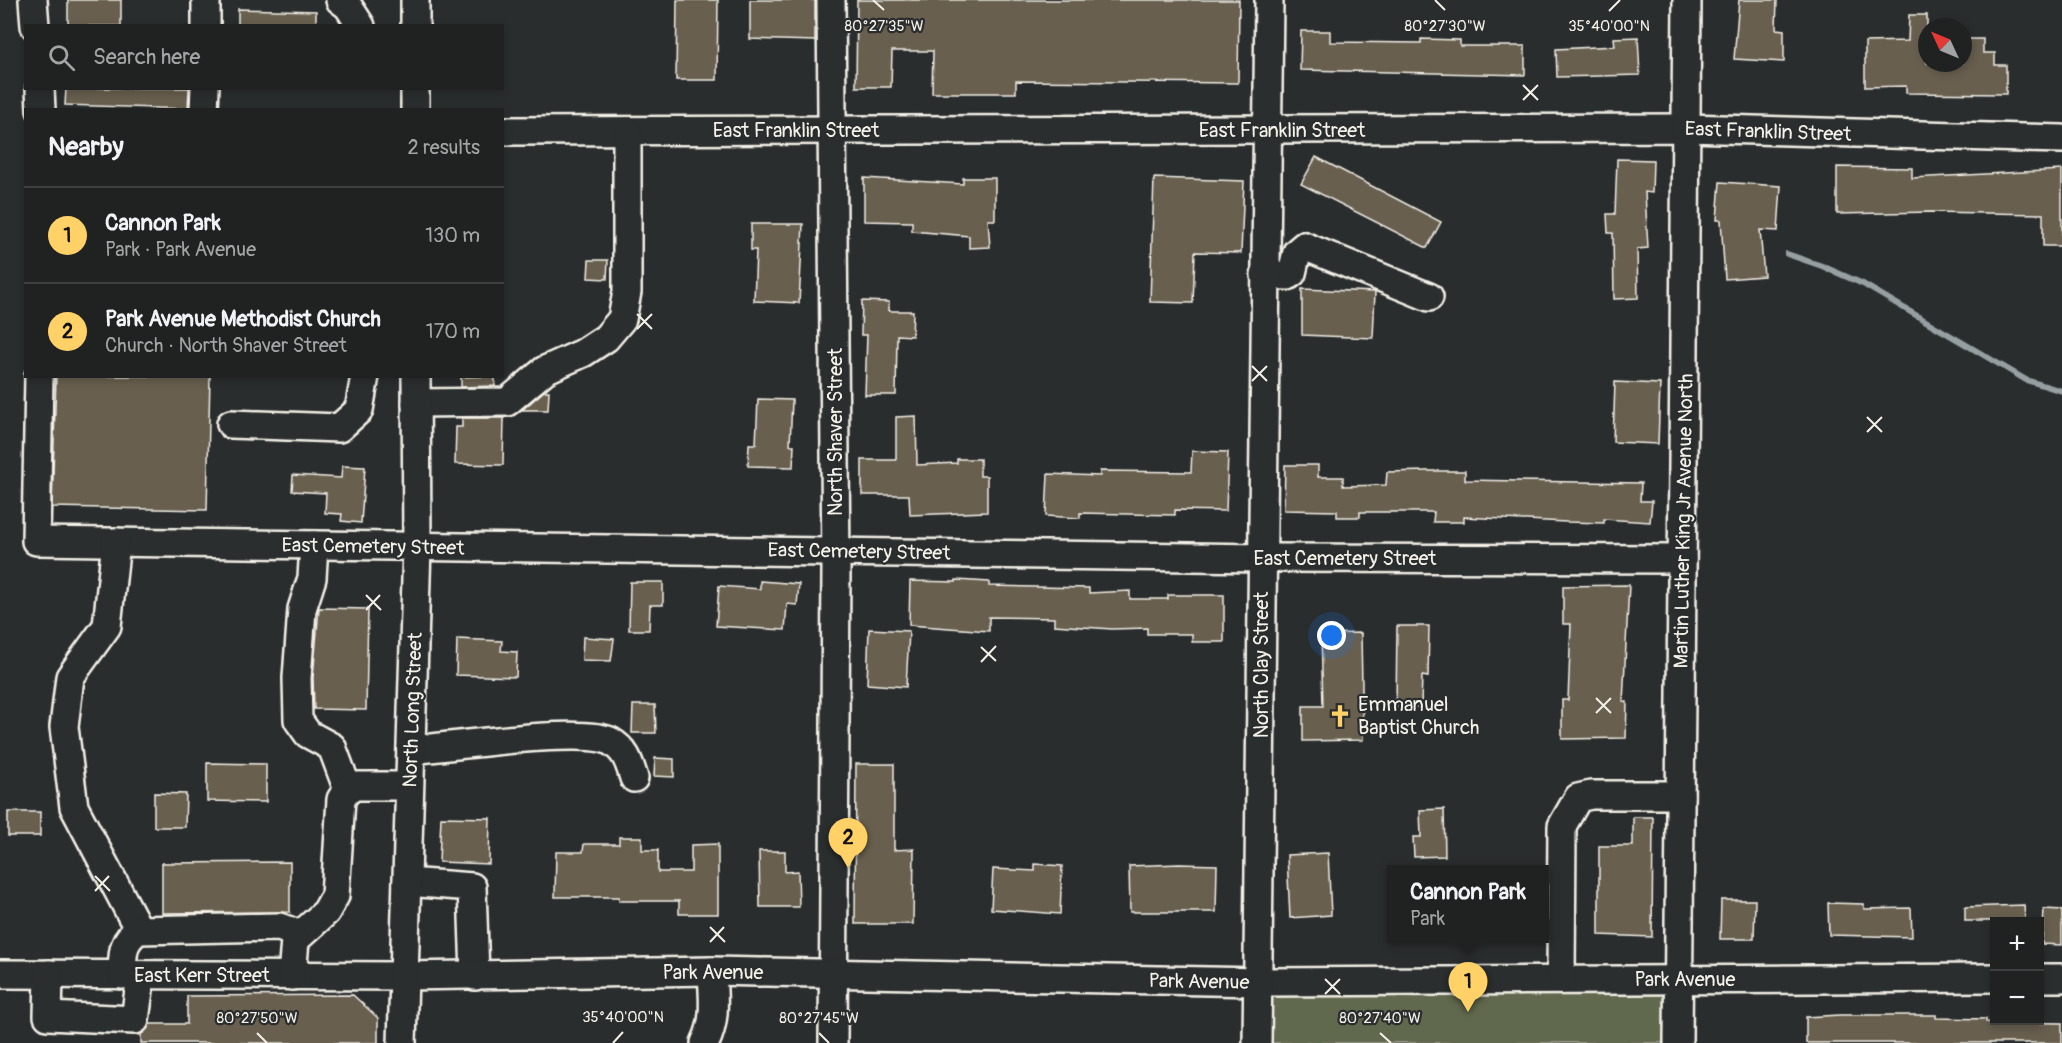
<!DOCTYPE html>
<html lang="en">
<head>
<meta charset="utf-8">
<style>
  :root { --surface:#202222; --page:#2d2f2f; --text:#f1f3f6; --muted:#a2a4a5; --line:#3d3f40; --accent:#ffd166 }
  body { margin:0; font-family:Pangolin,sans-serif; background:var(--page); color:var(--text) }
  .controls { position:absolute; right:18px; bottom:18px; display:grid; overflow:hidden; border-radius:0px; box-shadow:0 3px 9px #0003 }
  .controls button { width:54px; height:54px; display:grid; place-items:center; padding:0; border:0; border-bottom:2px solid var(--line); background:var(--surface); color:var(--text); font:30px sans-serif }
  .compass { position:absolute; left:1918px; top:18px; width:54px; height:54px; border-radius:50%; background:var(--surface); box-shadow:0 3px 9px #0003; rotate:314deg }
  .you { position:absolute; left:1332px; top:636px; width:21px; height:21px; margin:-15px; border:4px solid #fff; border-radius:50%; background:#1a73e8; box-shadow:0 0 0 9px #1a73e833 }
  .badge { display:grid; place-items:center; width:39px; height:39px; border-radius:50%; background:var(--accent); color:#111; font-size:20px; font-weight:700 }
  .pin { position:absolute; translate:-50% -50px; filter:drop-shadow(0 2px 3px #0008) }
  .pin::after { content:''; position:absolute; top:32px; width:21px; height:18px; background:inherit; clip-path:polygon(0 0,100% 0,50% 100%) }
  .popup { position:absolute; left:1387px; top:865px; width:162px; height:78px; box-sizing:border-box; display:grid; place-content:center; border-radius:0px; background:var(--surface); filter:drop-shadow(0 2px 4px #0005); font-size:20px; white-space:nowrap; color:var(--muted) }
  .popup b { font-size:22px; color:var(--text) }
  .popup::after { content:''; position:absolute; left:50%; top:100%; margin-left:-12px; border:12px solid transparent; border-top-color:var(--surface) }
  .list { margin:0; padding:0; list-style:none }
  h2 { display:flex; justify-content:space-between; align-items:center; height:78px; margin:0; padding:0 24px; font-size:26px }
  h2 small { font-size:20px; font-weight:400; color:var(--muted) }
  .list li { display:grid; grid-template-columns:39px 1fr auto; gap:18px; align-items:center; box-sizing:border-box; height:96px; padding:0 24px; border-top:2px solid var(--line) }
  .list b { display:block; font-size:22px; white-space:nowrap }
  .list p { margin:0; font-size:20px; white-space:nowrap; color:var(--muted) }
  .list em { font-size:20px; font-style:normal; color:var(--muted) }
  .icon { flex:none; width:33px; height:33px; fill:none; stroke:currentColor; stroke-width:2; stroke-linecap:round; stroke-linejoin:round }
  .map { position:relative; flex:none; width:2062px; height:1043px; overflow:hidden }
  .search { position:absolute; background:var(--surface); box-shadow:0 3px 9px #0003; left:24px; top:24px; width:480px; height:66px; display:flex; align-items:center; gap:15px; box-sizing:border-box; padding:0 21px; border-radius:0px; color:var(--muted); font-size:22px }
  .panel { position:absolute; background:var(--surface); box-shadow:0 3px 9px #0003; left:24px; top:108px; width:480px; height:270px; border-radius:0px }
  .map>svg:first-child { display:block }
  .green { fill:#60674e; stroke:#aaac9b; stroke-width:1.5 }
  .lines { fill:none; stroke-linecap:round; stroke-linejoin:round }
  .stream { stroke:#969fa2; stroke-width:6 }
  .building { fill:#675e4f; stroke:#f4f1e8; stroke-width:1.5 }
  .minor-casing { stroke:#f4f1e8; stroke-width:32 }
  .minor { stroke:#2a2d2e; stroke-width:27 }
  .ticks { fill:none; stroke:#f4f1e8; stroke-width:2 }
  .labels { text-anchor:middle; stroke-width:4.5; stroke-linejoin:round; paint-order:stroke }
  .street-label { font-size:20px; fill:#f4f1e8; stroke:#2a2d2e }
  .poi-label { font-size:20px; fill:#f4f1e8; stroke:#2a2d2e; text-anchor:start }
  .ticks-label { font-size:15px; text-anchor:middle; fill:#f4f1e8; stroke:#2a2d2e; stroke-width:4.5; stroke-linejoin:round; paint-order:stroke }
</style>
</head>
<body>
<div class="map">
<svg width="2062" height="1043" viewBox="0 0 2062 1043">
  <rect width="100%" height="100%" fill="#2a2d2e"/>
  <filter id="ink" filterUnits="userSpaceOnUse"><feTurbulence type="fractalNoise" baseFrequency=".0167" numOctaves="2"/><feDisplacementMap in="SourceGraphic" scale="12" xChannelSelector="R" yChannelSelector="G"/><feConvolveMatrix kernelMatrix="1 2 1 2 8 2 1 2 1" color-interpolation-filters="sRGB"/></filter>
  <g filter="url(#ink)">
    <polygon class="green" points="1679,979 1678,1043 1257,1043 1259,982"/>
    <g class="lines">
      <polyline class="stream" points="1787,254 1822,266 1863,284 2026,380 2062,391"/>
    </g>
    <g class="building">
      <rect x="68" y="0" width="53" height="26"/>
      <polygon points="677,0 718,0 717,80 676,80"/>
      <polygon points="750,0 815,0 815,41 750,39"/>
      <polygon points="857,0 1239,0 1238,83 1016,81 1016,93 932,93 933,51 892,51 891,87 856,87"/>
      <polygon points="1739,0 1777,0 1776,29 1784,30 1784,62 1734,59"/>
      <polygon points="238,9 316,11 316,26 238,26"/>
      <polygon points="1909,15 1927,15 1927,63 1963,63 1963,39 1983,39 1983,53 1995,53 1995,65 2006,65 2006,94 1906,93 1906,86 1865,87 1865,42 1908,41"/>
      <polygon points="1301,31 1330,31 1330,42 1421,43 1421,39 1460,40 1460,46 1525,46 1525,75 1300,70"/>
      <polygon points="1638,37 1640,75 1557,77 1556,49 1615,46 1614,38"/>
      <polygon points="66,88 189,88 188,109 65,105"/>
      <polygon points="1316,157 1441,222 1427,248 1301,184"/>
      <polygon points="1617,159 1653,160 1652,193 1645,192 1648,248 1637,249 1638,298 1614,299 1613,233 1608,233 1607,214 1615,214"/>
      <polygon points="1837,167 1912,168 1912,178 2062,170 2062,246 2043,246 2043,214 1931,212 1837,214"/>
      <polygon points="864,178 963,184 963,178 995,178 995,220 988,220 990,247 969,248 969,236 912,231 912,222 864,221"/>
      <polygon points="1154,178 1244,181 1241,253 1195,252 1193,303 1150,302"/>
      <polygon points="1720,182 1781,186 1778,231 1760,230 1764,276 1725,279 1721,220 1717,220"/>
      <polygon points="751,224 803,224 799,303 754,301 756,250 751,250"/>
      <polygon points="589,260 608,260 607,279 588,278"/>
      <polygon points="1302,289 1375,292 1373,338 1302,335"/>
      <polygon points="862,301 889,302 889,311 913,311 912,336 897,335 896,395 865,395 867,335 861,335"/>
      <polygon points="56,376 210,376 207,510 52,507"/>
      <polygon points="495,376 495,386 461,387 461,377"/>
      <polygon points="1615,382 1660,384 1658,444 1613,442"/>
      <polygon points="544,391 549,391 548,410 522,410"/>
      <polygon points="758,399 792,400 790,445 794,445 793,467 748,466 749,444 756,444"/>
      <polygon points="916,416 917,465 957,463 957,459 980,459 980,476 987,476 987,512 910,515 909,495 862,495 862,460 896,460 896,417"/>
      <polygon points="462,418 504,418 503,465 455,464 456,427 462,427"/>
      <polygon points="1192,451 1228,452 1226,511 1175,510 1175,515 1080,513 1080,518 1046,516 1048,474 1100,476 1100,471 1191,472"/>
      <polygon points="1285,465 1318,465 1318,477 1343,477 1343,486 1386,485 1387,472 1426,471 1465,471 1465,480 1641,483 1640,501 1652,501 1650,522 1604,519 1604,523 1566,522 1464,517 1464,522 1433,522 1434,512 1360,512 1360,517 1337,517 1337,511 1284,510"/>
      <polygon points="342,466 365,467 361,523 341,521 342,514 325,513 326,493 292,491 293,475 341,478"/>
      <polygon points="956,580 989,582 989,586 1089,588 1089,593 1130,591 1130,599 1168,599 1168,595 1224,595 1224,642 1192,642 1192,634 1147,634 1147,628 1112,629 1054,625 1054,618 989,617 989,631 909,625 910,581 956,582"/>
      <polygon points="760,581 799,584 797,605 787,604 785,630 716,626 719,586 760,589"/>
      <polygon points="630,582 663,582 663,605 650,605 649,630 629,630"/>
      <polygon points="1629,585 1623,702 1627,702 1626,738 1562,739 1562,700 1568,700 1571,624 1563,624 1563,586"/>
      <polygon points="319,608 368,609 366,710 314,709 313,678"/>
      <polygon points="1397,626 1429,626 1428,677 1422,676 1421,707 1396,707"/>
      <polygon points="869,629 909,631 906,687 867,684"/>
      <polygon points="1361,633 1363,740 1303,741 1303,706 1323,706 1321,634"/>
      <polygon points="583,637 614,639 611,661 582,660"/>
      <polygon points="457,639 502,641 501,651 517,652 516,677 456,675"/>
      <polygon points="633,705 655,705 656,733 632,733"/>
      <polygon points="655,758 674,759 674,777 654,776"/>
      <polygon points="207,763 266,764 266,802 207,801"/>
      <polygon points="856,764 894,764 894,850 914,849 913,924 855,924"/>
      <polygon points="154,793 186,794 185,827 154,827"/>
      <polygon points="1444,809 1445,856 1414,857 1413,837 1421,837 1420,810"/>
      <rect x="8" y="812" width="32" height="24"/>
      <polygon points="441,817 490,818 489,864 439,862"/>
      <polygon points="1633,817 1653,817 1652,937 1599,935 1599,846 1633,846"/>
      <polygon points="619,837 642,837 642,850 658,850 658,872 691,872 691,845 718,844 718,914 679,914 679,901 619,901 619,897 555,897 556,852 583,852 584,844 619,844"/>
      <polygon points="759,851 785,851 785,872 798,871 799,907 760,907"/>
      <polygon points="1328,853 1331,915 1290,918 1287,855"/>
      <polygon points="290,862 290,912 162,913 162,863"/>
      <polygon points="1035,864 1062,866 1060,914 991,909 993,869 1035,871"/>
      <polygon points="1179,864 1217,865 1216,912 1130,912 1129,866"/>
      <polygon points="1721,900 1755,900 1754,939 1720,939"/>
      <polygon points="1828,903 1864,904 1864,909 1911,908 1912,937 1829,935"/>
      <polygon points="2024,905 2025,921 1965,921 1965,907"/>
      <polygon points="2044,909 2062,910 2062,945 2042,944"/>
      <polygon points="353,995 378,1018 378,1043 141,1043 141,1034 150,1024 187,1024 187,996"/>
      <polygon points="1840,1015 1936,1015 1936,1018 1986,1019 1986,1022 2062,1023 2062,1043 1806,1043 1806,1017"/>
    </g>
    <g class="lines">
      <g class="minor-casing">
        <g id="minor">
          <polyline points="33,0 35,26"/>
          <polyline points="340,0 348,6 361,26"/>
          <polyline points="415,0 415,26"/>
          <polyline points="831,0 836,568 833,1043"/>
          <polyline points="206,26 206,0"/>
          <polyline points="40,88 41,110"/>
          <polyline points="415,88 415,110"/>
          <polyline points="204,110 205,88"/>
          <polyline points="502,131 1688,128 2062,139"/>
          <polyline points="1265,275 1288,276 1292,273 1297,252 1304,246 1429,297"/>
          <polyline points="39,376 36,541 1262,558 1682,559"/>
          <polyline points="416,403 507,402 545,370 583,353 606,338 622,319 627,292 627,131"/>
          <polyline points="231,424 339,428 359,410 365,376"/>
          <polyline points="116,542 107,626 70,677 64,727 74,807 139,930"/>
          <polyline points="314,545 312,578 302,609 297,678 298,720 308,734 332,747 348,790"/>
          <path d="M411,750C449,747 582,727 610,741C626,750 629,762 634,778"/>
          <polyline points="407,882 472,887 475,976"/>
          <polyline points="295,940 326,912 335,896 341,799 348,790 355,786 409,786"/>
          <polyline points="0,974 403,976 712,971 1259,982 1994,978"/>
          <polyline points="49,974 48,1016 135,1020 141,975"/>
          <path d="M122,975C123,955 121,941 139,930L279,927L290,931L295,940L292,976"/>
          <polyline points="2040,978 2062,978"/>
          <polyline points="1561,980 1562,826 1578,798 1591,795 1680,795"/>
          <polyline points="402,1043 417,546 416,376"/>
          <path d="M705,1043C717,1019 713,997 712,971"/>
          <polyline points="1257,1043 1269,0"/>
          <polyline points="1678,1043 1687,0"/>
        </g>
      </g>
      <use href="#minor" class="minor"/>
    </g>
  </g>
  <path class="ticks" d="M873,0L884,10M1435,0L1445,10M1609,11L1620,0M1523,85L1538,100M1523,100L1538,85M637,314L652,329M637,329L652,314M1252,366L1267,381M1252,381L1267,366M1867,417L1882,432M1867,432L1882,417M366,595L381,610M366,610L380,595M981,647L996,661M981,662L996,646M1596,698L1611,713M1596,713L1611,698M95,876L110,891M95,891L109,876M710,927L725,942M710,942L724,927M1325,979L1340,994M1325,994L1340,979M257,1033L267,1043M819,1033L829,1043M1380,1033L1391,1043M613,1043L623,1032"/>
  <defs>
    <g id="church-bare" transform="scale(1.8)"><path d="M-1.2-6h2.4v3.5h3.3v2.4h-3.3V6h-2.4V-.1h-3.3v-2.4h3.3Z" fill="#ffd166" stroke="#2a2d2e" stroke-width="2.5" paint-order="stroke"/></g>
  </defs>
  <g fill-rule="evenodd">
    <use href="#church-bare" x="1340" y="716"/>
  </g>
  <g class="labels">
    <g class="street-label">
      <text x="796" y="137">East Franklin Street</text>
      <text x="1282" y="137">East Franklin Street</text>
      <text transform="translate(1768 131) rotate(2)" y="7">East Franklin Street</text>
      <text transform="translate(835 432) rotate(-90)" y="7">North Shaver Street</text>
      <text transform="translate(1683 521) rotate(-89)" y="7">Martin Luther King Jr Avenue North</text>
      <text transform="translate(373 546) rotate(1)" y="7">East Cemetery Street</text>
      <text transform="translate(859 551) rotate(1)" y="7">East Cemetery Street</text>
      <text x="1345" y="565">East Cemetery Street</text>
      <text transform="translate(1261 665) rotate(-90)" y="7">North Clay Street</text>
      <text transform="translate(412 710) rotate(-88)" y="7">North Long Street</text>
      <text x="713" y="979">Park Avenue</text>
      <text x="202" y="982">East Kerr Street</text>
      <text x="1685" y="986">Park Avenue</text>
      <text transform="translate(1199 981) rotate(1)" y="7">Park Avenue</text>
    </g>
    <g class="poi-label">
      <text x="1358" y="711">Emmanuel<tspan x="1358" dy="23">Baptist Church</tspan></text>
    </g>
  </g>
  <g class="ticks-label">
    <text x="884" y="31">80°27'35"W</text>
    <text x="1445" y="31">80°27'30"W</text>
    <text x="1609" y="31">35°40'00"N</text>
    <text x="623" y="1022">35°40'00"N</text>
    <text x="257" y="1023">80°27'50"W</text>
    <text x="819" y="1023">80°27'45"W</text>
    <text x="1380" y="1023">80°27'40"W</text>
  </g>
</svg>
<div class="controls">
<button>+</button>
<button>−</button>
</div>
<svg class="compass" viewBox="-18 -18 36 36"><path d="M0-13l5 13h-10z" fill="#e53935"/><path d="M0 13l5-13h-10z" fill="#a2a4a5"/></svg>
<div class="you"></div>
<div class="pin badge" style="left:1468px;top:1012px">1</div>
<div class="popup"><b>Cannon Park</b>Park</div>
<div class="pin badge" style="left:848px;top:868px">2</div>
<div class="search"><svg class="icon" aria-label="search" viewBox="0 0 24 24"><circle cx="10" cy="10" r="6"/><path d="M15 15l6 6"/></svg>Search here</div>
<section class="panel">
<h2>Nearby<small>2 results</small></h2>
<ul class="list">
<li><span class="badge">1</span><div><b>Cannon Park</b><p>Park · Park Avenue</p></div><em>130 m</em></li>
<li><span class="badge">2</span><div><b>Park Avenue Methodist Church</b><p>Church · North Shaver Street</p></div><em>170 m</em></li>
</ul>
</section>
</div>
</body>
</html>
